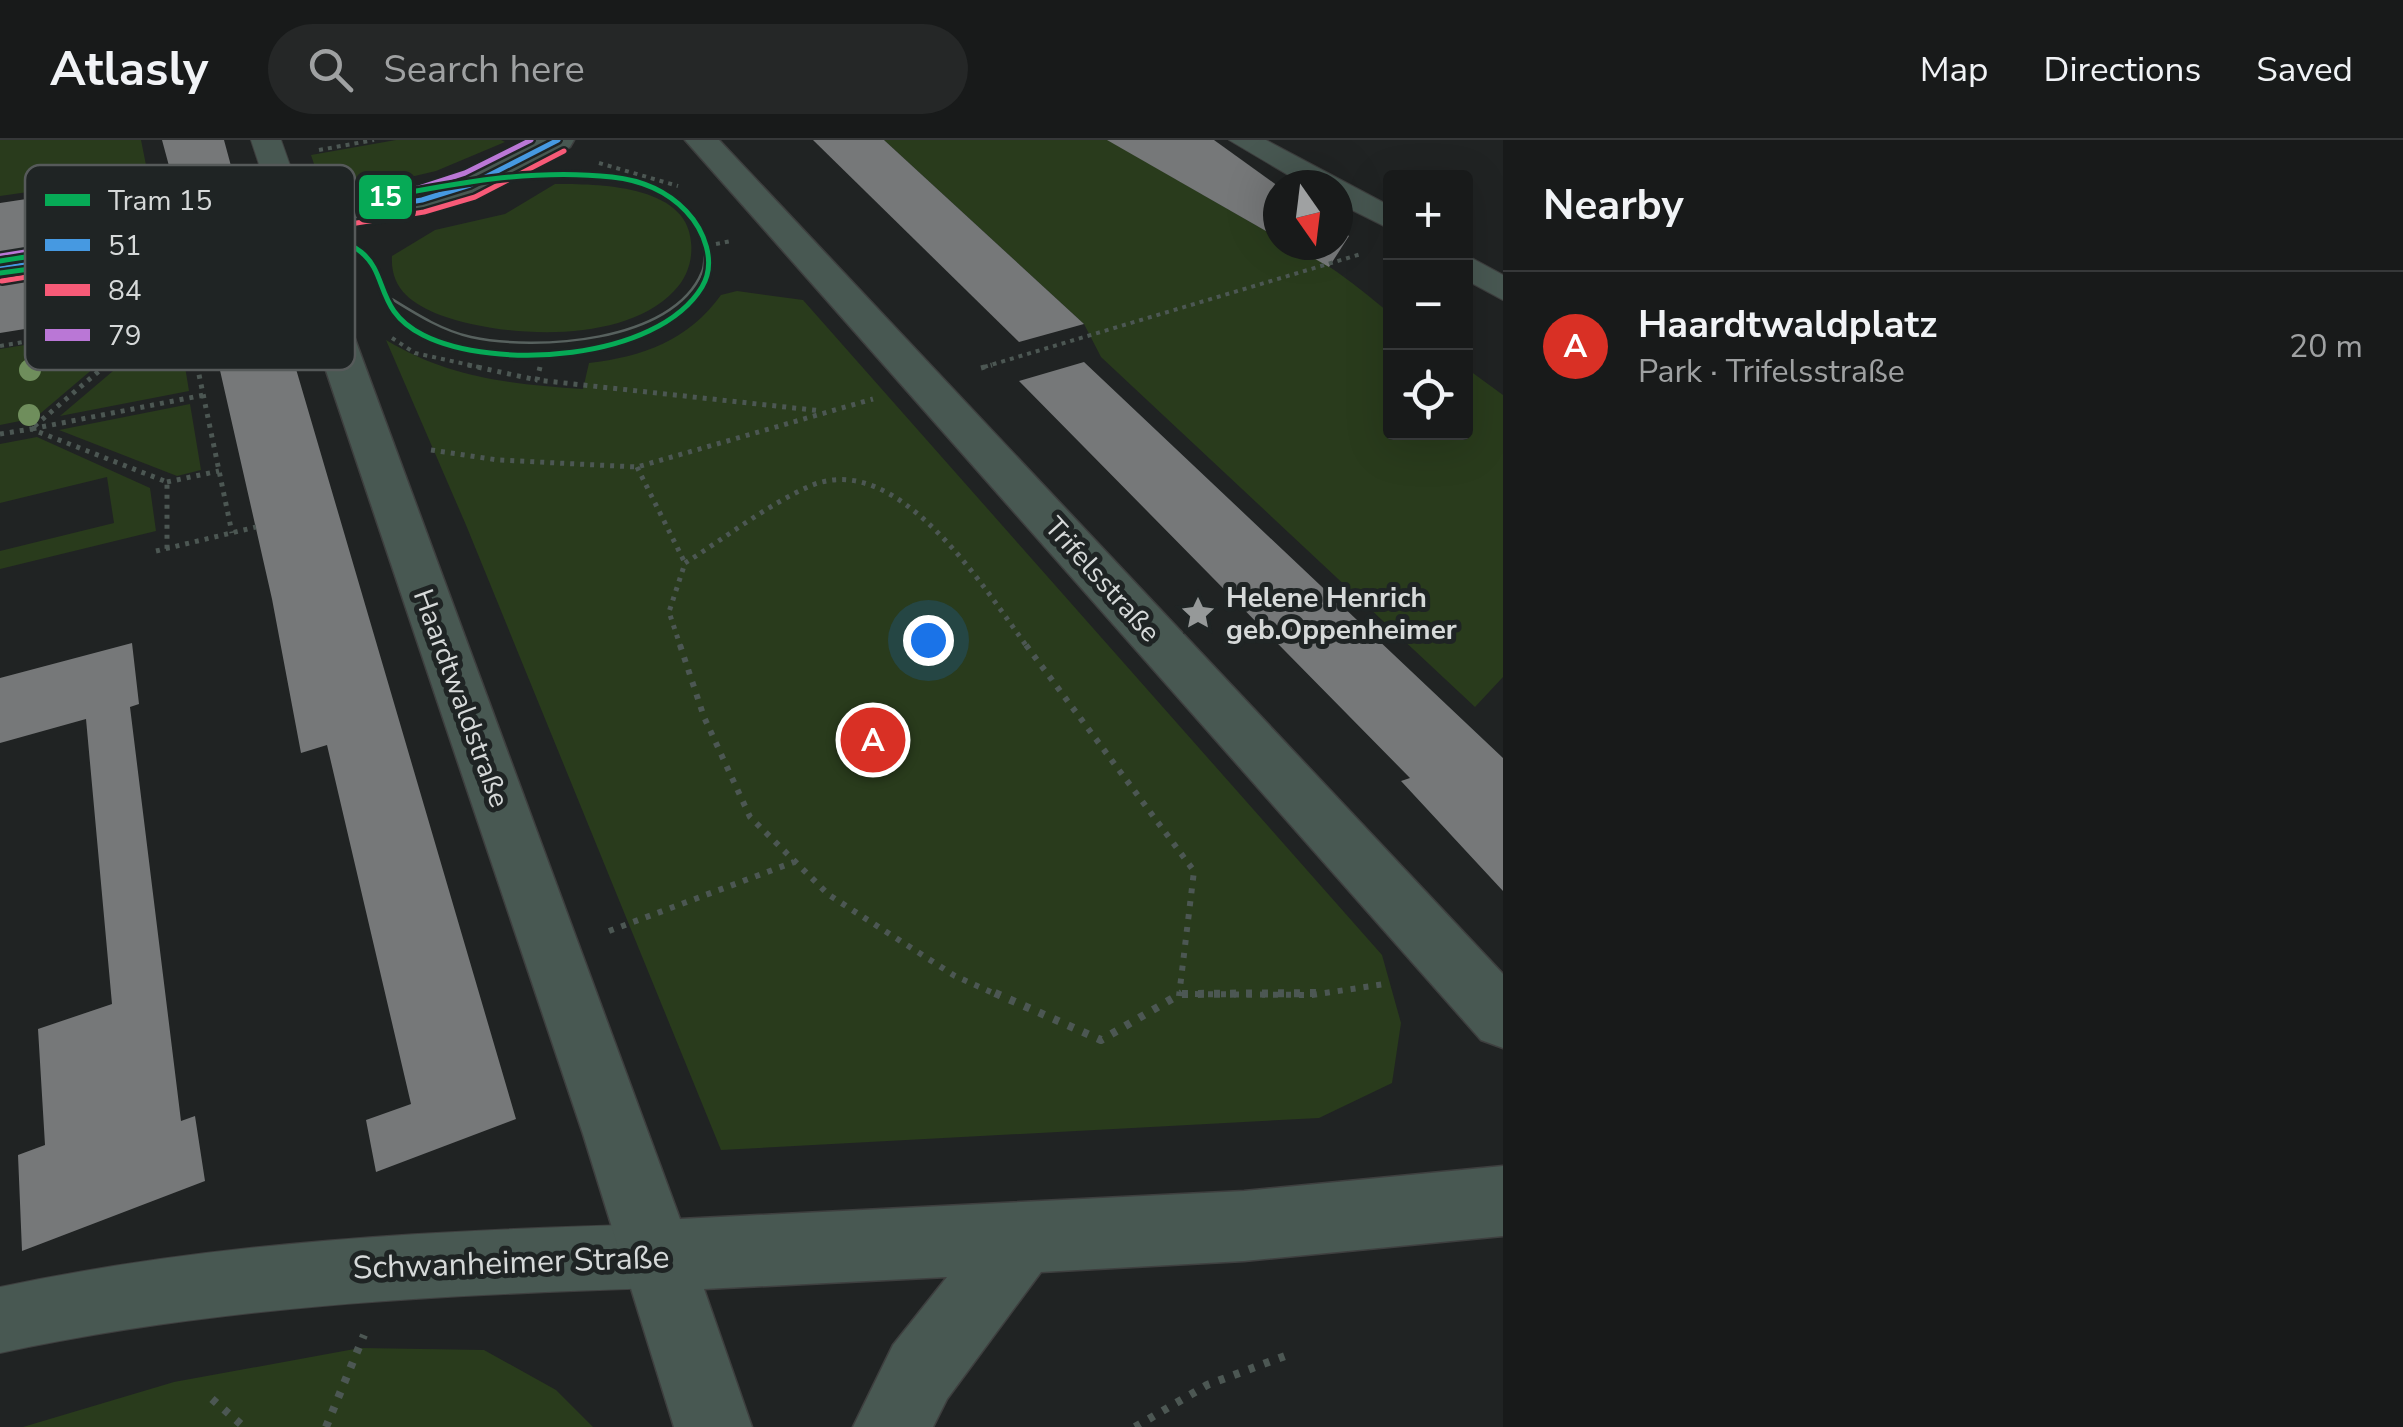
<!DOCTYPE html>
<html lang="en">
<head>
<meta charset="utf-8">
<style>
  :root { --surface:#181a1a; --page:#252727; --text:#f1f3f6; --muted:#9fa1a2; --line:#363839; --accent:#d93025 }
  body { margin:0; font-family:"Nunito Sans",sans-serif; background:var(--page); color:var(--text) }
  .controls { position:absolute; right:30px; top:30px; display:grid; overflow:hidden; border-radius:10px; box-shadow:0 10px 40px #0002 }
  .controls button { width:90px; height:90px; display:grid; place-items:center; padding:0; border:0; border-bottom:2px solid var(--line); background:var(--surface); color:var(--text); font:50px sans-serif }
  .compass { position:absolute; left:1263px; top:30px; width:90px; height:90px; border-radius:50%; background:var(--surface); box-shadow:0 10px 40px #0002; rotate:166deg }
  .you { position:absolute; left:928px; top:500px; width:35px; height:35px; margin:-25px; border:8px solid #fff; border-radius:50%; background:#1a73e8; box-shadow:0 0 0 15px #1a73e833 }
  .badge { display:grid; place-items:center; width:65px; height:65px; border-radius:50%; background:var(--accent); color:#fff; font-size:32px; font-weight:700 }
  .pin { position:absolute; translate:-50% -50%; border:5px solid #fff; box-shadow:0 2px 10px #0006 }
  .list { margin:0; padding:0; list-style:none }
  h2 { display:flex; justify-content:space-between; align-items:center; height:130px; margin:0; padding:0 40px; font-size:42px }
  h2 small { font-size:32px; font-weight:400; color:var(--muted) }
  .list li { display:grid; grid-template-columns:65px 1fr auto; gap:30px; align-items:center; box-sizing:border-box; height:150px; padding:0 40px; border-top:2px solid var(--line) }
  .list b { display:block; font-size:38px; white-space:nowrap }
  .list p { margin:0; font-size:32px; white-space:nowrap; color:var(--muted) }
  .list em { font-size:32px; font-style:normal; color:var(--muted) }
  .icon { flex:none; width:55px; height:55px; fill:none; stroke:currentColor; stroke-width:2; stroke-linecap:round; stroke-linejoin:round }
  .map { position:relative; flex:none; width:1503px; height:1287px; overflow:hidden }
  header { display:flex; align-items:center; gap:60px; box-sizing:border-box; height:140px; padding:0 50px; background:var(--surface); border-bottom:2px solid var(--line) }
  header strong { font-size:48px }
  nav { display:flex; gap:55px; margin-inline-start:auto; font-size:35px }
  .search { width:700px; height:90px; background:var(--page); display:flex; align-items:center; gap:25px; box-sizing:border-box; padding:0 35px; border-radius:55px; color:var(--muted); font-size:38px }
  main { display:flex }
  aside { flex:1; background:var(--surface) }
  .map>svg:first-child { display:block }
  .green { fill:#293b1c }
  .building { fill:#767879 }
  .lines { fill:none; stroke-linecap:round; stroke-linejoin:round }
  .minor-casing { stroke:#3e3f3f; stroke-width:2 }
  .tertiary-casing { stroke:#3e3f3f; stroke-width:3 }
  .path-far3 { stroke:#4c5753; stroke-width:4; stroke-dasharray:4 5; stroke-linecap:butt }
  .path-far2 { stroke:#4c5753; stroke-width:5; stroke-dasharray:4 6; stroke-linecap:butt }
  .path-far1 { stroke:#4c5753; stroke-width:6; stroke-dasharray:5 8; stroke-linecap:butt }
  .path { stroke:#4c5753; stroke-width:8; stroke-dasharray:6 10; stroke-linecap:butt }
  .minor { fill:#485852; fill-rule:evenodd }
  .tertiary { fill:#485852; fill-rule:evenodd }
  .tram { stroke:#57615e; stroke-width:2.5 }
  .bus-1-casing { stroke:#1f2424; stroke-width:10 }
  .bus-2-casing { stroke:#1f2424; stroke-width:10 }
  .bus-3-casing { stroke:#1f2424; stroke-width:10 }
  .bus-1 { stroke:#4699e1; stroke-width:5 }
  .bus-2 { stroke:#f75a77; stroke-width:5 }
  .bus-3 { stroke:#ba77d6; stroke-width:5 }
  .tram-1-casing { stroke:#1f2424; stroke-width:10 }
  .tram-1 { stroke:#06aa56; stroke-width:5 }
  .tree { fill:#6f8e5c }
  .labels { text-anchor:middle; stroke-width:10; stroke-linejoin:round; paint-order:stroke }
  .street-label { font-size:28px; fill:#d6d9d9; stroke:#1f2424 }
  .poi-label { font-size:28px; font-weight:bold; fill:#d6d9d9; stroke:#1f2424; text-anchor:start }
  .near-street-label { font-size:32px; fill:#d6d9d9; stroke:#1f2424 }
  .key { fill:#1f2424; stroke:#565a5a; stroke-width:2.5 }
  .key-label { font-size:28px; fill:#d6d9d9 }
  .line-badge { stroke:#1f2424; stroke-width:4 }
  .badge-label { font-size:28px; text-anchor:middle; font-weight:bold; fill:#fff }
</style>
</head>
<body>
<header>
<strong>Atlasly</strong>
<div class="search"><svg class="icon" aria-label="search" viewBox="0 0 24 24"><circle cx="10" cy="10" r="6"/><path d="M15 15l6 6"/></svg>Search here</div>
<nav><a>Map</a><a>Directions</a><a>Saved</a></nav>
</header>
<main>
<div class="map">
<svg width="1503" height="1287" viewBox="0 0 1503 1287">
  <rect width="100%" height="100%" fill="#202323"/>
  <g class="green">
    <polygon points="0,0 141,0 148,35 0,56"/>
    <polygon points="396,0 501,0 505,2 436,31 325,57 311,15"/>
    <path d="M884,0H1108L1278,98V105C1310,105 1364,153 1390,173V292H1466V228L1503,255V537L1475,567L1101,217L1084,184Z"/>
    <path d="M555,44C596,44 687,44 691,102C693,120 687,138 674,151C623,205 503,198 440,175C412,164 390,149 392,116L435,90L505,74Z"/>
    <path d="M737,151L803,160L1382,815L1401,883L1392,943L1319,978L721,1010L466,385L386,200C449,238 511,244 583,249L589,223C642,217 689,200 721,155Z"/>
    <polygon points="178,184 189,251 60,276 166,186"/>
    <polygon points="129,188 128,199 35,278 0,285 0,209"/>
    <polygon points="190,264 201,330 177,336 59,290"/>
    <polygon points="37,297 150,348 156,391 0,429 0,411 114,383 107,337 0,363 0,304"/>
    <polygon points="360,1208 484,1210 556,1250 593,1287 23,1287 174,1242"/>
  </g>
  <g class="building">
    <polygon points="162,0 224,0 244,74 0,114 0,63 172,37"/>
    <polygon points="813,0 884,0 1084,184 1019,202"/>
    <polygon points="1107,0 1214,0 1278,46 1278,98"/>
    <polygon points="1338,88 1349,96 1329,127 1291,105 1338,105"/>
    <polygon points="251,103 258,130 267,130 516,979 376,1032 366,980 411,964 327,605 301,613 272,459 204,160 0,193 0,144"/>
    <polygon points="1084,222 1503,618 1503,751 1401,641 1410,638 1019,241"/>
    <polygon points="132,503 139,564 130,567 181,981 195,976 205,1041 22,1111 18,1015 45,1005 38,889 112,864 86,579 0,603 0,538"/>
  </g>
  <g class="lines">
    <g class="minor-casing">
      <g id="minor">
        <polygon points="251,0 281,0 310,82 305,89 294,92 278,82"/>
        <polygon points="1229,0 1266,0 1390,66 1390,89 1338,63 1338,45 1305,45"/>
        <polygon points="1466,115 1503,135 1503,160 1466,140"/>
        <path d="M659,1084L682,1093L691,1116L682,1139L659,1148C437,1155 218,1166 0,1213V1147C218,1101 437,1090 659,1084Z"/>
      </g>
    </g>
    <g class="tertiary-casing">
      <g id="tertiary">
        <polygon points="533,0 574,0 570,7 482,52 422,70 314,88 680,1079 1244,1051 1503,1026 1503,1096 1244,1121 1041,1132 947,1259 933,1287 853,1287 893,1205 947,1137 704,1149 752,1287 674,1287 583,994 280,94 0,140 0,118 417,50 458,38"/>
        <polygon points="685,0 719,0 1503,834 1503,908 1481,900"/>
      </g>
    </g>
    <g class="path-far3">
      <polyline points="319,10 374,0"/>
      <polyline points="599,23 678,46"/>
      <polyline points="716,104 731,101"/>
      <polyline points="392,198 415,213 479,227"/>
      <polyline points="0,206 187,174 198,227"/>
      <polyline points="103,227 158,180"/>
      <polyline points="984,227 1361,114"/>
    </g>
    <g class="path-far2">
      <polyline points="106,225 31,289 204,255"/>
      <polyline points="197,225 232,393"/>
      <polyline points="468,225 537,240"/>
      <polyline points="540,227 537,240 822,271"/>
      <polyline points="981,228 992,225"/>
      <polyline points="0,294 31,289 167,342 167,409"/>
      <polyline points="431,310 498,320 637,327 873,259"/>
      <polyline points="637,327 685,423"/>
      <polyline points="167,342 219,331"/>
      <polyline points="156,411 256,387"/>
      <path d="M685,423C725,398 767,365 810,346C898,308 984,448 1028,508"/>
      <polyline points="681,508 669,472 685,423"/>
    </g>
    <g class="path-far1">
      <polyline points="680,505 704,577 750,677 829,755 955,836 1000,856"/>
      <polyline points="1026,505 1194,731 1179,856"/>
      <polyline points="609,791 794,722"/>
      <polyline points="1182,854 1312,855 1385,844"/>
    </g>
    <g class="path">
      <polyline points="995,853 1101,900 1182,853"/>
      <polyline points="1182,854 1322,853"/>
      <polyline points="212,1259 244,1287"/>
      <polyline points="326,1287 364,1195"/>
      <polyline points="1135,1287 1207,1245 1285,1216"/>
    </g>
    <use href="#minor" class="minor"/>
    <use href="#tertiary" class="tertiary"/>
    <path class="tram" d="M382,153C410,170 439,190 471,197C535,211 673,203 702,132C707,121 703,106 703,94"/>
    <g class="bus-1-casing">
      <polyline id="bus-1" points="0,129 422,60 470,45 558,0"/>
    </g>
    <g class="bus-2-casing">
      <polyline id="bus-2" points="2,141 424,72 475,57 564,11"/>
    </g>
    <g class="bus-3-casing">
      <polyline id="bus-3" points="0,116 419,48 465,33 531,0"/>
    </g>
    <use href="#bus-1" class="bus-1"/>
    <use href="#bus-2" class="bus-2"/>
    <use href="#bus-3" class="bus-3"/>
    <g class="tram-1-casing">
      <path id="tram-1" d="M0,121C107,104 214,88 321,69C417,52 514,26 612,37C640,40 667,51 686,71C704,90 717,122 702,147C657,221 494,231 423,195C355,161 411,103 299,93L0,133"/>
    </g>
    <use href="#tram-1" class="tram-1"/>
  </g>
  <g class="tree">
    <circle cx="30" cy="230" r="11"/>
    <circle cx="29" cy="275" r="11"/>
  </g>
  <defs>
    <g id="sight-bare" transform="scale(2.7)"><path d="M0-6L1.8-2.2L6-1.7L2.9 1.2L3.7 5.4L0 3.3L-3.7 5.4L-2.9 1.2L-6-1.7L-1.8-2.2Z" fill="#969999" stroke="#1f2424" stroke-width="2.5" paint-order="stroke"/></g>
  </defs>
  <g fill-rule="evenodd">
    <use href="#sight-bare" x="1198" y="473"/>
  </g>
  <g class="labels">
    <g class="street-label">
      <text transform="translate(1103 439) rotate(48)" y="10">Trifelsstraße</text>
      <text transform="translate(462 558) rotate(70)" y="10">Haardtwaldstraße</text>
    </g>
    <g class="poi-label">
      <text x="1226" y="467">Helene Henrich<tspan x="1226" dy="32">geb.Oppenheimer</tspan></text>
    </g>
    <g class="near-street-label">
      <text transform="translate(511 1122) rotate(-2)" y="11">Schwanheimer Straße</text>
    </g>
  </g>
  <rect x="25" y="25" width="330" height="205" rx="15" class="key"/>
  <rect x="45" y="54" width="45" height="12" fill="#06aa56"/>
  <rect x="45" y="99" width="45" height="12" fill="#4699e1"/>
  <rect x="45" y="144" width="45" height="12" fill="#f75a77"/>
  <rect x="45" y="189" width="45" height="12" fill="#ba77d6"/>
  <g class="key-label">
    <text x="108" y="70">Tram 15</text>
    <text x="108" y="115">51</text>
    <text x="108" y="160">84</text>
    <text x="108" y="205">79</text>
  </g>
  <rect class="line-badge" x="357" y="33" width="57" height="48" rx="10" fill="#06aa56"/>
  <g class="badge-label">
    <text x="385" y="66">15</text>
  </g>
</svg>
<div class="controls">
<button>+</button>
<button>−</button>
<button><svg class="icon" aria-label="locate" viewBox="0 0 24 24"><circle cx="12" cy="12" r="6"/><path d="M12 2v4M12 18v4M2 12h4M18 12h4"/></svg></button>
</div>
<svg class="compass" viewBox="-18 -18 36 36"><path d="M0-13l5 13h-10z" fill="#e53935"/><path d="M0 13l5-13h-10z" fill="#9fa1a2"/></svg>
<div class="you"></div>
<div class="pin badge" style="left:873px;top:600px">A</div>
</div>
<aside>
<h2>Nearby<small></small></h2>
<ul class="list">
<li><span class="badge">A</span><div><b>Haardtwaldplatz</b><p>Park · Trifelsstraße</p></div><em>20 m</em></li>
</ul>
</aside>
</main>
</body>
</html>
